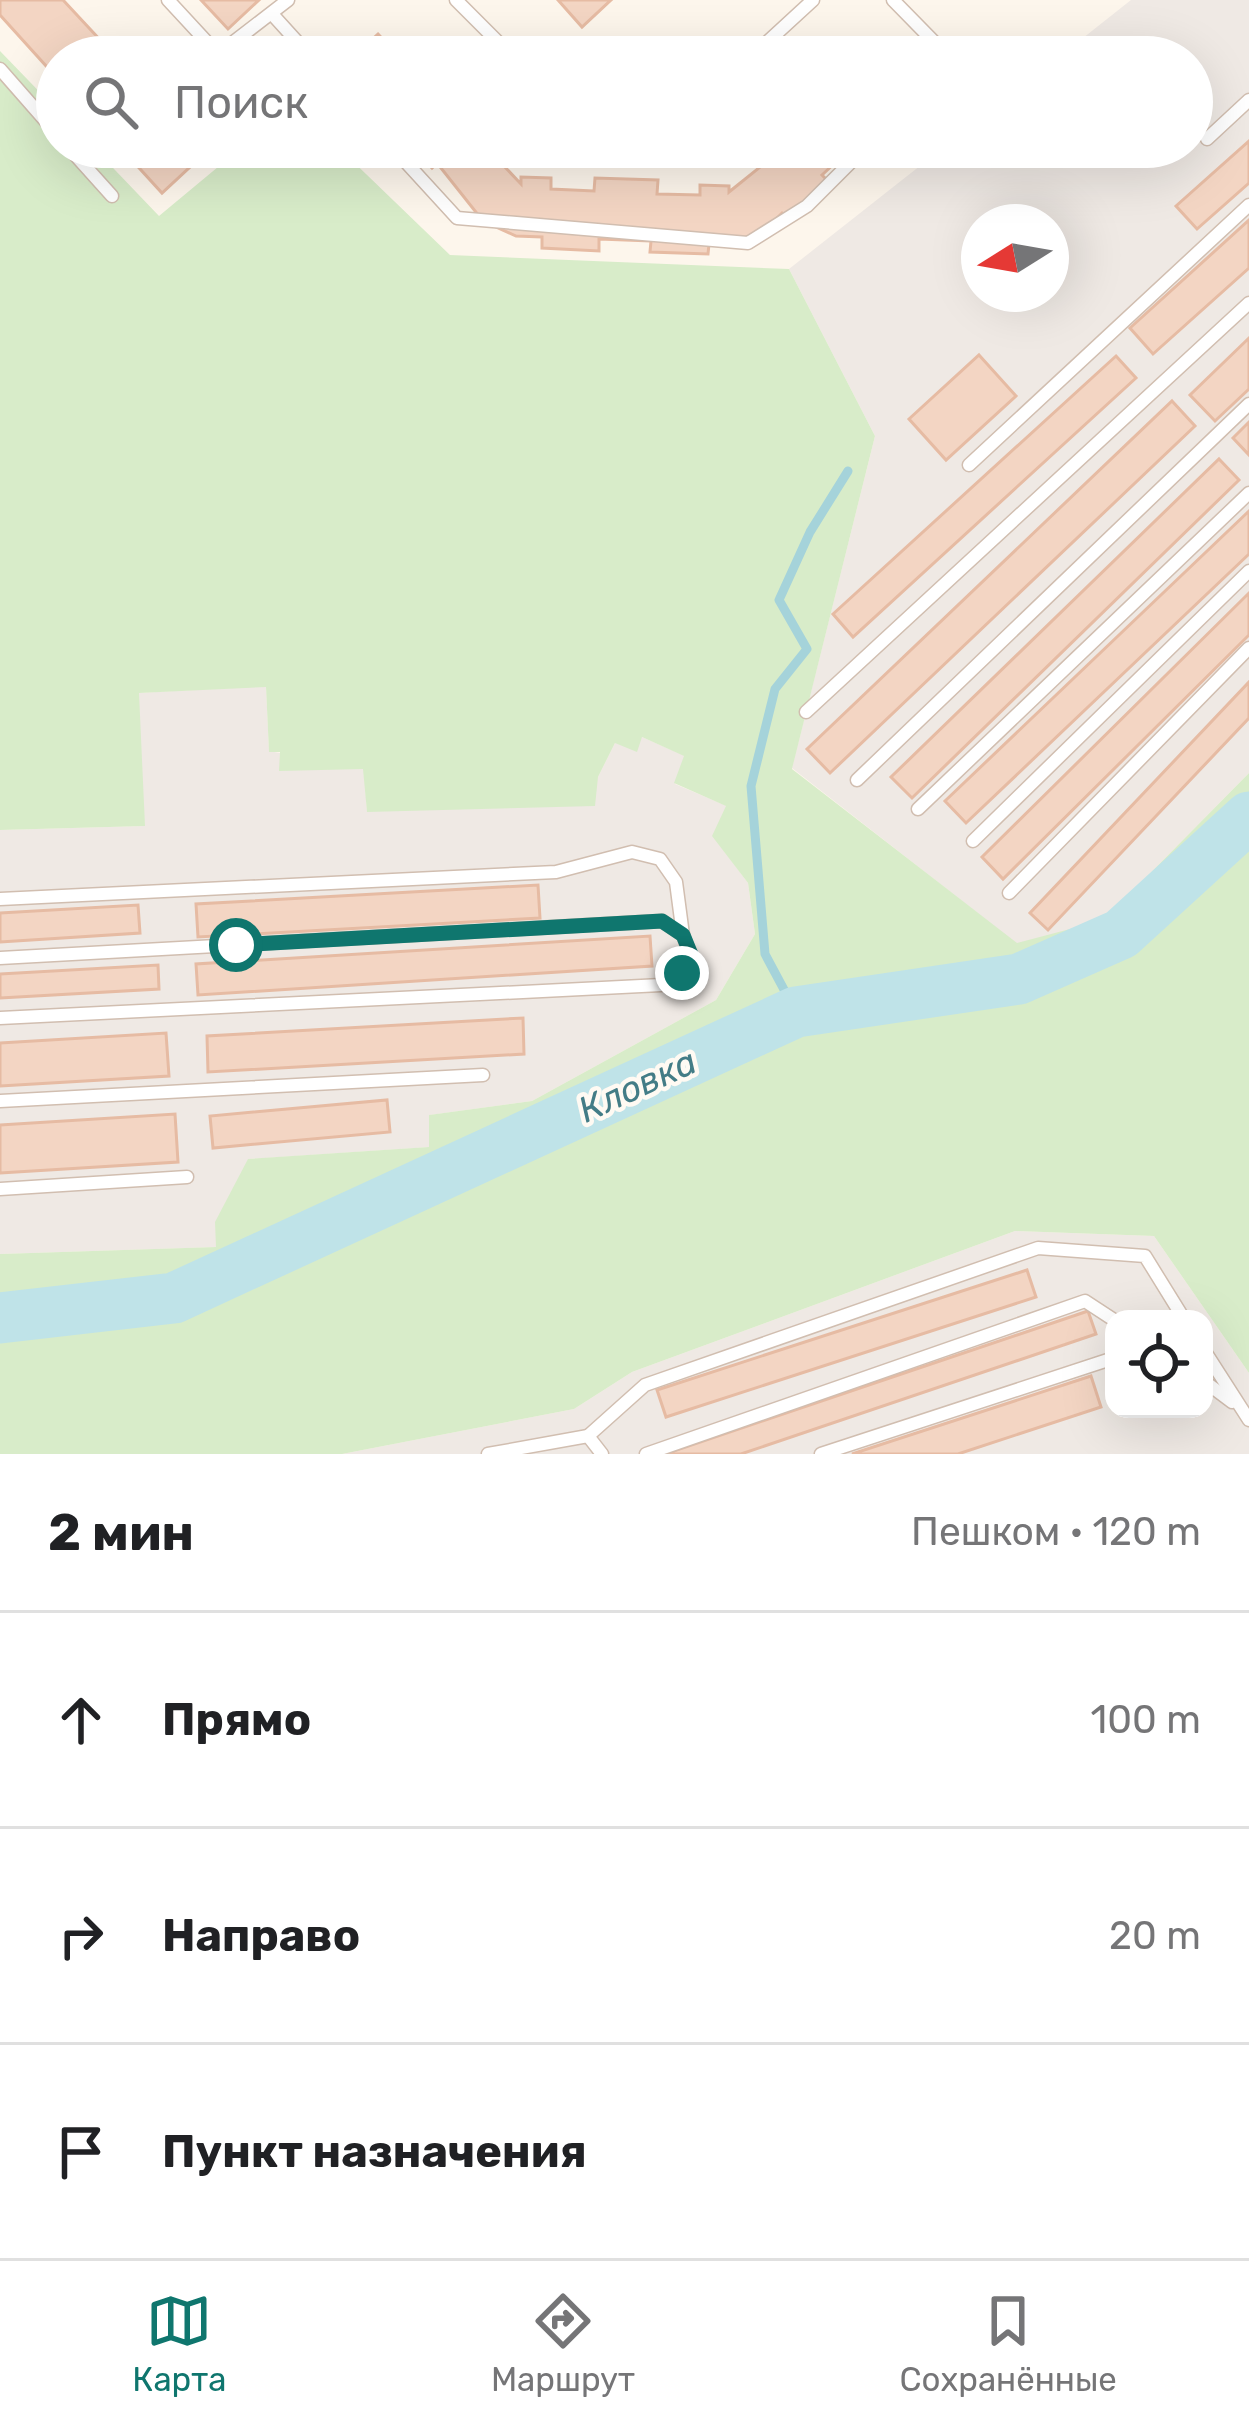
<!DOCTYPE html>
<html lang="ru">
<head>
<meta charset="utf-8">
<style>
  :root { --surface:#fff; --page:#f2f2f2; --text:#202124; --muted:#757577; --line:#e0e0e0; --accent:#0f766e }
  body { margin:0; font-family:Rubik,sans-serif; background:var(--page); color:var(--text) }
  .controls { position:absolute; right:36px; bottom:36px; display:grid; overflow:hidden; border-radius:24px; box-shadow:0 12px 48px #0002 }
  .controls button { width:108px; height:108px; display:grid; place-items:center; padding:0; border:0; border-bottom:3px solid var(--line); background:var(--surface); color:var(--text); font:60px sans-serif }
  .compass { position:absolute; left:961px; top:204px; width:108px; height:108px; border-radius:50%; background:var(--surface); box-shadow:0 12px 48px #0002; rotate:259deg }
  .stop { position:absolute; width:36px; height:36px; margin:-27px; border:9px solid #0f766e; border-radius:50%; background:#fff }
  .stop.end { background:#0f766e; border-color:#fff; box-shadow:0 3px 12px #0008 }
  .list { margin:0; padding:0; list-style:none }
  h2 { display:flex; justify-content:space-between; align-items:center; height:156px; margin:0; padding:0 48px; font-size:51px }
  h2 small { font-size:39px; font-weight:400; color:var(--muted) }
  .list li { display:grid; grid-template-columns:78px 1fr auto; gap:36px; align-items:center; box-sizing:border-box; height:216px; padding:0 48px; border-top:3px solid var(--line) }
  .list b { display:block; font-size:45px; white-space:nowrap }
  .list em { font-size:39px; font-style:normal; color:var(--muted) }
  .icon { flex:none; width:66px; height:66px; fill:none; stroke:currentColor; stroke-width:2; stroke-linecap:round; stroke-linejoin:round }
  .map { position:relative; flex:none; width:1249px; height:1454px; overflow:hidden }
  .search { position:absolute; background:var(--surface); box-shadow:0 12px 48px #0002; left:36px; right:36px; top:36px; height:132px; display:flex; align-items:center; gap:30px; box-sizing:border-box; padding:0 42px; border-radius:66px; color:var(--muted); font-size:45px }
  .sheet { height:804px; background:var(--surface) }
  nav { display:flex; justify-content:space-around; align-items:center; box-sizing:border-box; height:168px; border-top:3px solid var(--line); background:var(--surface); font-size:33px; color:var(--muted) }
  nav a { display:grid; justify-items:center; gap:6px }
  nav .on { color:var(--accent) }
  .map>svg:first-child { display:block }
  .industrial { fill:#efe9e4; fill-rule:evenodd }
  .green { fill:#d8ecc9 }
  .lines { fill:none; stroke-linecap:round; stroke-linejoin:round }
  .stream { stroke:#a5d3da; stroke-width:9 }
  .river { stroke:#bfe3e8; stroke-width:51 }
  .building { fill:#f3d5c3; stroke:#e6bba3; stroke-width:3 }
  .service-casing { stroke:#d1beb0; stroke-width:15 }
  .service { stroke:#fff; stroke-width:12 }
  .route { stroke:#0f766e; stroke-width:15 }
  .labels { text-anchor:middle; stroke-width:9; stroke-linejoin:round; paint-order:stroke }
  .water-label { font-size:36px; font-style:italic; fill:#437c86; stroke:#fffaf3 }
</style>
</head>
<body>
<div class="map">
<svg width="1249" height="1454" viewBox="0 0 1249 1454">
  <rect width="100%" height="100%" fill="#fdf6ec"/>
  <g class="industrial">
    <path d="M1131,0H1249V773L1104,920L1017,944L792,768L875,436L789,269L944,147H1192V57H1059ZM979,222H1051V294H979Z"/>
    <polygon points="266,686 269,751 364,769 367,811 598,777 615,743 642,737 685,756 675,784 727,806 713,836 748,883 755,934 716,1000 532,1101 430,1115 430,1147 249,1159 217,1247 0,1254 0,830 144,826 138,693"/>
    <path d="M1015,1231L1154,1236L1249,1373V1454H342L574,1409L632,1372ZM1114,1319H1204V1409H1114Z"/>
  </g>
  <polygon class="green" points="0,51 57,110 57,147 93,147 159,216 242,147 338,147 450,255 789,269 875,436 792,769 1017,943 1104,920 1249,773 1249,1373 1154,1236 1015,1231 632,1372 574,1409 342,1454 0,1454 0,1254 216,1247 215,1222 248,1159 429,1147 429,1115 532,1101 716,1000 755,934 748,883 712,836 726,806 674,783 684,756 642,737 637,752 615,743 598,777 595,806 367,812 363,769 279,771 280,752 269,752 266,687 139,693 145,826 0,830"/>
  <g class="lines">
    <polyline class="stream" points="796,1012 765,954 751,786 775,689 807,649 779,600 810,532 848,471"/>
    <polyline class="river" points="0,1318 174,1298 796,1012 1019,979 1121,934 1249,817"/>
  </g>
  <g class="building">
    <polygon points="0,0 63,0 116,57 57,57 57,78 0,15"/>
    <polygon points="201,0 259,0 228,29"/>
    <polygon points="558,0 611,0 582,27"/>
    <polygon points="378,34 393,50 403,41 418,57 353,57"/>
    <polygon points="1249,141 1249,183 1197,229 1176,206"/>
    <polygon points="120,147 200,147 205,153 162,193"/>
    <polygon points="413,147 502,147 513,158 504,166 521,184 521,177 551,178 551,189 594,191 595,178 658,180 657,194 700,195 700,185 729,186 729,192 785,147 852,147 822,175 831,184 791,222 782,213 765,230 728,244 709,244 708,254 650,252 651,241 599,239 599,251 542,248 542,237 516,236 483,221 437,163 432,168"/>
    <polygon points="1249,220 1249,268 1153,354 1130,328"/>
    <polygon points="1249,338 1249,389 1215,421 1190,395"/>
    <polygon points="979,355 1016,396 946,460 909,419"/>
    <polygon points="1116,356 1136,378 853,637 833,614"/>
    <polygon points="1172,401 1195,426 830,773 807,749"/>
    <polygon points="1249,422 1249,455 1233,438"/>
    <polygon points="1219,459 1239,480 912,798 891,777"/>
    <polygon points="1249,511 1249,554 966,823 945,801"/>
    <polygon points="1249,593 1249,635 1003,879 982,857"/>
    <polygon points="1249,682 1249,718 1048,930 1030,913"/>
    <polygon points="538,885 540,918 198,937 196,904"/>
    <polygon points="138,905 140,933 0,942 0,913"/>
    <polygon points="650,936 652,966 198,995 196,964"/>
    <polygon points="158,965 159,989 0,998 0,974"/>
    <polygon points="523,1018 524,1054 208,1072 207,1036"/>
    <polygon points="166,1033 169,1076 0,1086 0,1043"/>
    <polygon points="387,1100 390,1132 213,1148 210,1116"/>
    <polygon points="175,1114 178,1162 0,1173 0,1125"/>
    <polygon points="1027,1270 1036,1297 666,1417 657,1390"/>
    <polygon points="1088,1311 1096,1334 741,1454 665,1454"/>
    <polygon points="1091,1376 1101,1407 958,1454 852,1454"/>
  </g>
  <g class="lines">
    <g class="service-casing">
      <g id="service">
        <polyline points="168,0 218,54 288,0"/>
        <polyline points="456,0 513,57"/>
        <polyline points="893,0 943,51 941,57"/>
        <polyline points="272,14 311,57"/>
        <polyline points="751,57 813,0"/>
        <polyline points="0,69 57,134"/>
        <polyline points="1207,139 1249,100"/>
        <polyline points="68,147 112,196"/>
        <polyline points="392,147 457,218 748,243 807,206 866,147"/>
        <polyline points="969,465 1249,205"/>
        <polyline points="806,712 1249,303"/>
        <polyline points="857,780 1249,404"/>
        <polyline points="918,809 1249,493"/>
        <polyline points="973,841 1249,571"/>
        <polyline points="1009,893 1249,648"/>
        <polyline points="0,899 556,872 632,852 660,859 676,882 683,935"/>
        <polyline points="0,958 662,921 683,935 691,957 682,973 661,985 0,1018"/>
        <polyline points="0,1101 483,1075"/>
        <polyline points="0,1189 187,1177"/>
        <polyline points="1204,1350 1249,1420"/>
        <polyline points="1204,1381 1232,1402"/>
        <polyline points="588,1436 645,1385 1038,1248 1145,1256 1184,1319"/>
        <polyline points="488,1454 588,1436 602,1454"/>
        <polyline points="646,1454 1085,1301 1114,1320"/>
        <polyline points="821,1454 1114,1358"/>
      </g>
    </g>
    <use href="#service" class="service"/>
  </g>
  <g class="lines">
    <polyline class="route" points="236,945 662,921 683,935 692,957 682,973"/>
  </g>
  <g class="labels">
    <g class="water-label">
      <text transform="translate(637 1085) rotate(-25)" y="13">Кловка</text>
    </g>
  </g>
</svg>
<div class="controls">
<button><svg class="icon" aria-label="locate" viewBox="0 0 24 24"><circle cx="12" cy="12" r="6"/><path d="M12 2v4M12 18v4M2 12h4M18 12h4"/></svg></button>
</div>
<svg class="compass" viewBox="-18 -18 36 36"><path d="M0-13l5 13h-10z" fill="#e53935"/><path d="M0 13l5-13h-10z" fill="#757577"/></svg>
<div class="stop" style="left:236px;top:945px"></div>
<div class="stop end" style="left:682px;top:973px"></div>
<div class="search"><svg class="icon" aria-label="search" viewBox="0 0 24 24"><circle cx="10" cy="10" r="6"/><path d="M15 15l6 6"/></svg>Поиск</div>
</div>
<section class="sheet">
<h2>2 мин<small>Пешком · 120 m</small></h2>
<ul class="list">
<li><svg class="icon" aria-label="ahead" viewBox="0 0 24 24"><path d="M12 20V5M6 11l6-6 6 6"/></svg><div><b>Прямо</b></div><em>100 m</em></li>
<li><svg class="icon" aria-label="right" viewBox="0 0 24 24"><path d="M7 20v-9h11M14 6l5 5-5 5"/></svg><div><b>Направо</b></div><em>20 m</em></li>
<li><svg class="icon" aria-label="arrive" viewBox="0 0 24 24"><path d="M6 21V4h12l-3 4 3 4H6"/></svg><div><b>Пункт назначения</b></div></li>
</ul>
</section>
<nav>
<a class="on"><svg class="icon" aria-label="map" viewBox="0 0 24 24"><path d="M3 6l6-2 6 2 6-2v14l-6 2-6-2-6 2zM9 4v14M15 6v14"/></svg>Карта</a>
<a><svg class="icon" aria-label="directions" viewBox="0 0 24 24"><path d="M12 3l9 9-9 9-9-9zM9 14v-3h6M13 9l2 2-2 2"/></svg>Маршрут</a>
<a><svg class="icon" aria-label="saved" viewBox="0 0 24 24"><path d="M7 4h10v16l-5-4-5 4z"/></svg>Сохранённые</a>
</nav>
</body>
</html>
